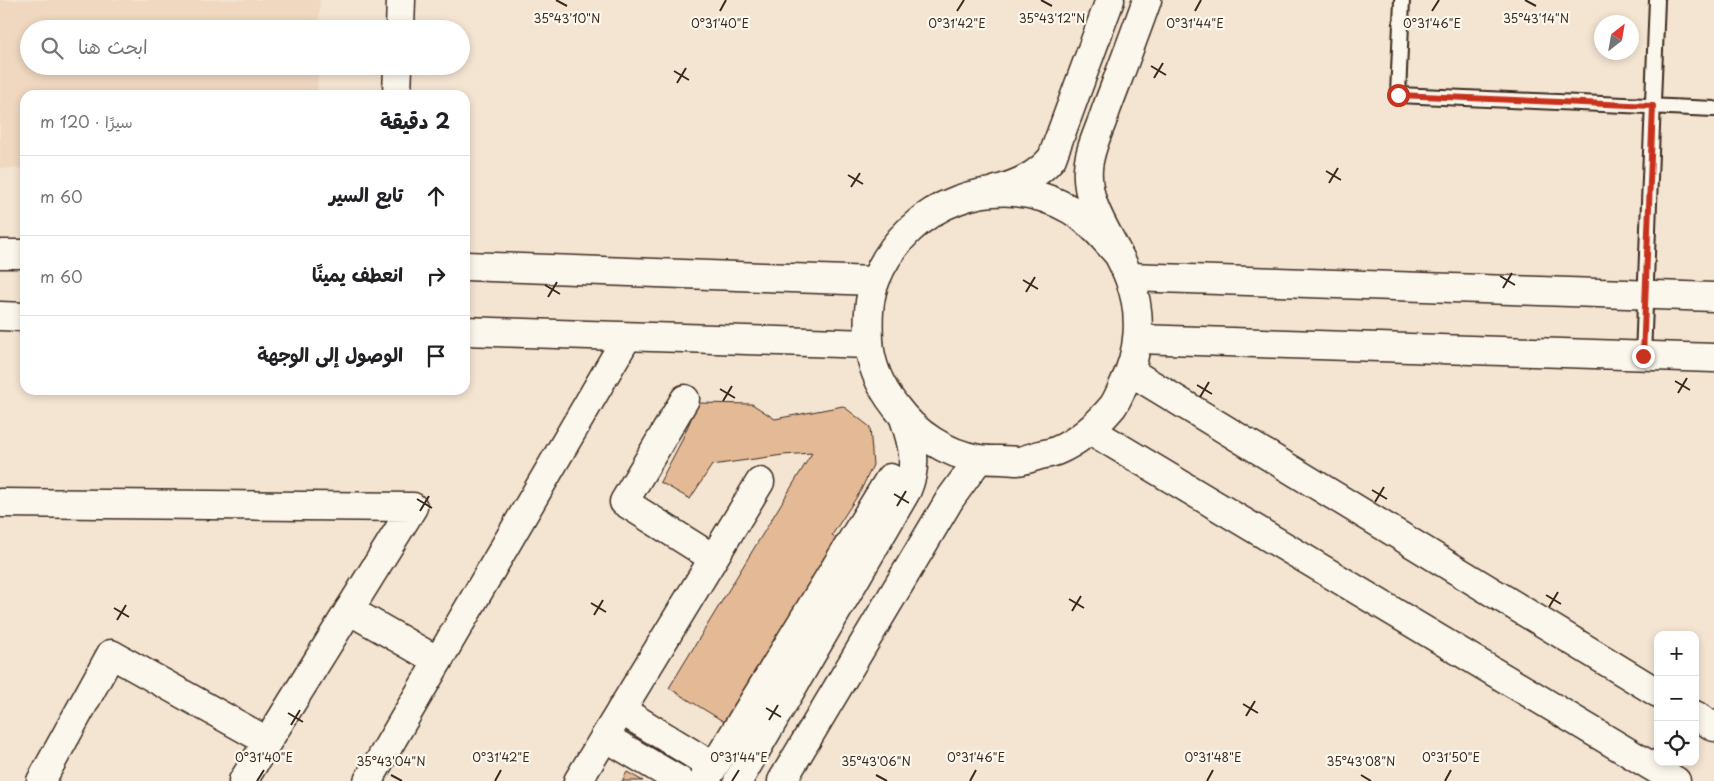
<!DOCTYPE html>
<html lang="ar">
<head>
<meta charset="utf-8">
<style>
  :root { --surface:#fff; --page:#f2f2f2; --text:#202124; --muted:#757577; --line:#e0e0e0 }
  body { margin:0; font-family:"Playpen Sans","Playpen Sans Arabic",sans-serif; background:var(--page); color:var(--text); direction:rtl }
  .controls { position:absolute; right:15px; bottom:15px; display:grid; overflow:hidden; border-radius:10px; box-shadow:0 2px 8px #0003 }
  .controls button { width:45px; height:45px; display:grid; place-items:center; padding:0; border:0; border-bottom:1px solid var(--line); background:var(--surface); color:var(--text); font:25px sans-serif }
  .compass { position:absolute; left:1594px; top:15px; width:45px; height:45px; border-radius:50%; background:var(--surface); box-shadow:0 2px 8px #0003; rotate:31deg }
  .stop { position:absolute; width:15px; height:15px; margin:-11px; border:4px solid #c8321e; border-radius:50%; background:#fff }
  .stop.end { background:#c8321e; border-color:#fff; box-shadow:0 1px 5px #0008 }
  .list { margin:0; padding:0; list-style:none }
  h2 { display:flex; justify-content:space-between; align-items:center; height:65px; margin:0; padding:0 20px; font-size:21px }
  h2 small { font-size:16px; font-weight:400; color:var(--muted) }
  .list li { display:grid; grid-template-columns:32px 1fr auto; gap:15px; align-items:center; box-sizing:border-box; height:80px; padding:0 20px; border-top:1px solid var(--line) }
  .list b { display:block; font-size:19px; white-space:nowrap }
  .list em { font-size:16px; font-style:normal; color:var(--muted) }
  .icon { flex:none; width:28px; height:28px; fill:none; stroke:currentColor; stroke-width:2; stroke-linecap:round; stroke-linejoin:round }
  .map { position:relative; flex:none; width:1714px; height:781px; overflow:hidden; direction:ltr }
  .search { position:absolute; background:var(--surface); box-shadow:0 2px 8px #0003; left:20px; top:20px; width:450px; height:55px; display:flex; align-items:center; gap:12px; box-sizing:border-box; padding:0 18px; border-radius:28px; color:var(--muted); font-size:19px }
  .panel { position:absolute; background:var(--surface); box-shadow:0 2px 8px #0003; left:20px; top:90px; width:450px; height:305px; border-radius:15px; direction:rtl }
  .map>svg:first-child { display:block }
  .built { fill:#efd7c0 }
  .building { fill:#e4b995; stroke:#3b2a1e }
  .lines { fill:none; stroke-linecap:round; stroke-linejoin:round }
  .lane-casing { stroke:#3b2a1e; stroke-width:18 }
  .street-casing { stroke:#3b2a1e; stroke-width:31 }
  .highway-casing { stroke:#3b2a1e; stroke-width:31 }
  .lane { stroke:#fbf7ec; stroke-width:14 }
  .street { stroke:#fbf7ec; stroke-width:28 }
  .highway { stroke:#fbf7ec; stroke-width:28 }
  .route { stroke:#c8321e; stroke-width:6 }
  .ticks { fill:none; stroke:#3b2a1e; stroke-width:2 }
  .ticks-label { font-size:12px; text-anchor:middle; fill:#3b2a1e; stroke:#fbf7ec; stroke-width:4.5; stroke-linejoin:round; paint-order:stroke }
</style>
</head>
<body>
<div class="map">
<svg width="1714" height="781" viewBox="0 0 1714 781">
  <rect width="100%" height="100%" fill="#f4e4d2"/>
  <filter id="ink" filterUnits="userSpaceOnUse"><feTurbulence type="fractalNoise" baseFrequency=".02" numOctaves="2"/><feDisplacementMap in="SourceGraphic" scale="10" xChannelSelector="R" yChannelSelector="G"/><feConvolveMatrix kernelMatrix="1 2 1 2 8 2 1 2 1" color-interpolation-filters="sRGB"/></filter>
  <g filter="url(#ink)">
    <polygon class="built" points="0,0 320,0 319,29 29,29 29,66 318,66 317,95 25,95 25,169 0,168"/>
    <g class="building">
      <polygon points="698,403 752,404 775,419 843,406 870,427 873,465 860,492 832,535 844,542 731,726 669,688 812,453 783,455 712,465 690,499 660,482 680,444"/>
      <polygon points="627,772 643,781 622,781"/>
    </g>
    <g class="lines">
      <g class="lane-casing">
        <g id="lane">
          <polyline points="1402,0 1398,95 1714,109"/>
          <polyline points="1643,356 1657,0"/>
        </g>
      </g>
      <g class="street-casing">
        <g id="street">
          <polyline points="400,29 401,0"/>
          <polyline points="397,95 398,66"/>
          <polyline points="0,254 25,254"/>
          <polyline points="465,266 875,281"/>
          <polyline points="1129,277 1714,297"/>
          <polyline points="0,316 25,317"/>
          <polyline points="465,331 869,344"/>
          <polyline points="1138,339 1714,358"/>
          <polyline points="1131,372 1658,693"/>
          <polyline points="685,399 624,502 713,558"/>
          <polyline points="1090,430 1676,781"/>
          <polyline points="0,503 413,507 243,781"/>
          <polyline points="349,610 438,661"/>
          <polyline points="621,710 706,762 706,780"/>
          <polyline points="1695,715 1714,727"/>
          <polyline points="605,737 680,781"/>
          <polyline points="41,781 111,654 267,741"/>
          <polyline points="368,781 627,337"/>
          <polyline points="578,781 760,482"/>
          <polyline points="705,781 890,478"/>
        </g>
      </g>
      <g class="highway-casing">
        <g id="highway">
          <path d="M997,190C1018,184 1037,176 1052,158L1110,0"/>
          <path d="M1116,252C1102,236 1089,221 1071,210C998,167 907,203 876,279C868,299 868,320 869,340C870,364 881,388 896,407C915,433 946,454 979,459C986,460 994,460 1001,460C1007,460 1013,461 1018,461C1025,460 1033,457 1040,455C1045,454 1051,453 1056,451C1078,442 1098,424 1113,406C1117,400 1120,393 1123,386C1140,352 1143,314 1129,278C1116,242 1085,209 1088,169C1089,149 1100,129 1106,110C1120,73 1134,37 1147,0"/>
          <path d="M738,781L907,490C918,464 913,445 904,418"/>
          <polyline points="782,781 950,499 979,459"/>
        </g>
      </g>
      <use href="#lane" class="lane"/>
      <use href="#street" class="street"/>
      <use href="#highway" class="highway"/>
    </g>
  </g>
  <g class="lines" filter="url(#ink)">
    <polyline class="route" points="1398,95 1653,106 1643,356"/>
  </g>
  <path class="ticks" d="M556,0L567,6M1041,0L1052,6M1525,0L1536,6M720,11L726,0M957,11L964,0M1195,11L1201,0M1432,11L1439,0M1151,66L1166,75M674,71L689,80M1154,78L1163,63M677,83L686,68M1326,171L1341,180M848,175L863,184M1329,183L1338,168M851,187L860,173M1500,276L1515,285M1023,280L1038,289M545,285L560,294M1503,288L1512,273M1026,292L1035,277M548,297L557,282M1675,381L1690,390M1197,385L1212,394M720,389L735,398M1678,393L1687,378M1200,397L1209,382M723,401L732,386M1372,490L1387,499M894,494L909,503M417,499L432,508M1375,502L1384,487M897,506L906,491M420,511L429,496M1546,595L1561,604M1069,599L1084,608M591,603L606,612M1549,607L1558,592M114,608L129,617M1072,611L1081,596M594,615L603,600M117,620L126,605M1243,704L1258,713M766,708L781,717M288,713L303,722M1246,716L1255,701M769,720L778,705M291,725L300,710M391,775L402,781M876,775L887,781M1361,775L1371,781M257,781L264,770M495,781L501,770M732,781L739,770M970,781L976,770M1207,781L1213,770M1445,781L1451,770"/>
  <g class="ticks-label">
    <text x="1536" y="23">35°43'14"N</text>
    <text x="567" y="23">35°43'10"N</text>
    <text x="1052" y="23">35°43'12"N</text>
    <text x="1432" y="28">0°31'46"E</text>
    <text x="720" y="28">0°31'40"E</text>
    <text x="957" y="28">0°31'42"E</text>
    <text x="1195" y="28">0°31'44"E</text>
    <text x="264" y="762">0°31'40"E</text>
    <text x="501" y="762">0°31'42"E</text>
    <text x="739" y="762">0°31'44"E</text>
    <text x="976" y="762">0°31'46"E</text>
    <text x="1213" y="762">0°31'48"E</text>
    <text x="1451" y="762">0°31'50"E</text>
    <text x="391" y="766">35°43'04"N</text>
    <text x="876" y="766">35°43'06"N</text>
    <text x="1361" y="766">35°43'08"N</text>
  </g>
</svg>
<div class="controls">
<button>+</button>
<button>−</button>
<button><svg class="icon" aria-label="locate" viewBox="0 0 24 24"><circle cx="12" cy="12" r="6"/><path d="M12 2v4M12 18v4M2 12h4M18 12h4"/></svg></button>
</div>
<svg class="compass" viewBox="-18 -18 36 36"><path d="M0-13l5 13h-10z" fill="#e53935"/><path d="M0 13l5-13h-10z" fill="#757577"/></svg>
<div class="stop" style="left:1398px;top:95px"></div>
<div class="stop end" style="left:1643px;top:356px"></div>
<div class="search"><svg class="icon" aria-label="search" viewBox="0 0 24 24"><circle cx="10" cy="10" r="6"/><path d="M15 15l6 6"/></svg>ابحث هنا</div>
<section class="panel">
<h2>2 دقيقة<small>سيرًا · 120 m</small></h2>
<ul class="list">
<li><svg class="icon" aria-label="ahead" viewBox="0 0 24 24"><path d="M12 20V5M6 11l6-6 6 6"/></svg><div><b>تابع السير</b></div><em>60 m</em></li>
<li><svg class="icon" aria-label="right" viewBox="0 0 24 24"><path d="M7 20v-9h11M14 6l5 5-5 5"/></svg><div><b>انعطف يمينًا</b></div><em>60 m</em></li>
<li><svg class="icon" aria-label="arrive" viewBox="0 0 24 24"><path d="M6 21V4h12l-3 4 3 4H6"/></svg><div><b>الوصول إلى الوجهة</b></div></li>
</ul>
</section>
</div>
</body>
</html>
